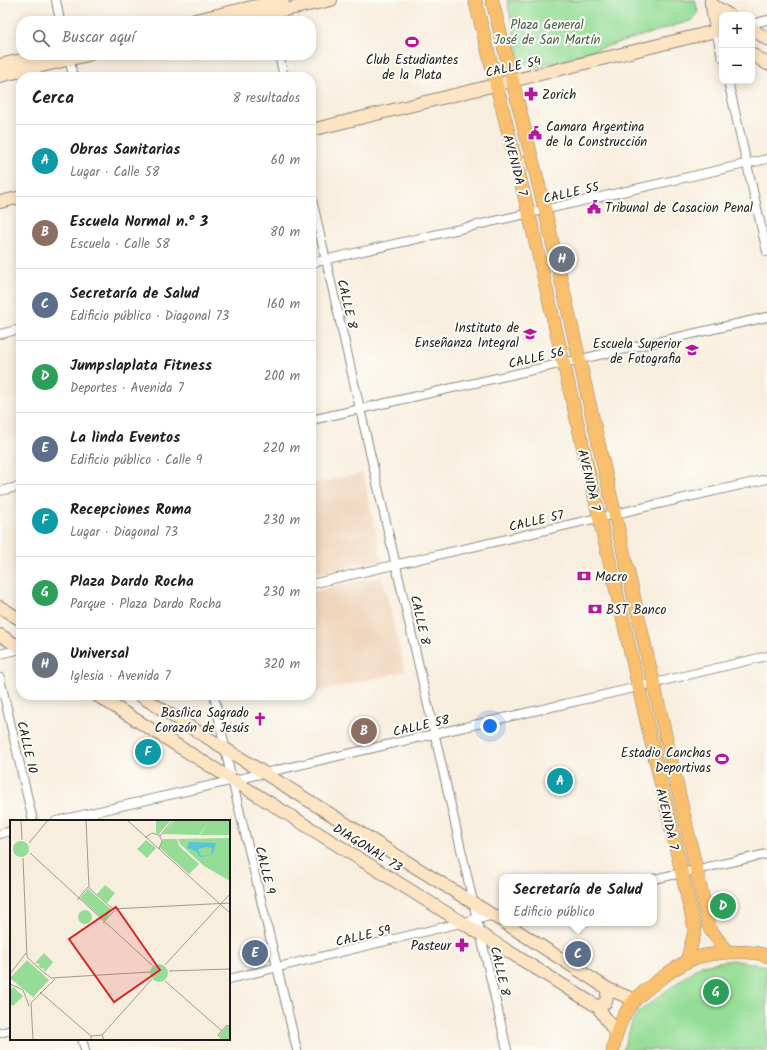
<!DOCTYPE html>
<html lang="es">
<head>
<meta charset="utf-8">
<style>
  :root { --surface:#fff; --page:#f2f2f2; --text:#222; --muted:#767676; --line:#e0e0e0; --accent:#b5179e }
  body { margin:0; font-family:Kalam,sans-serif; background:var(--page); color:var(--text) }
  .controls { position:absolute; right:12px; top:12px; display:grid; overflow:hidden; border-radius:8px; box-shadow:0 2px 10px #0003 }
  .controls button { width:36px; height:36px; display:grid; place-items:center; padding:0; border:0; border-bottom:1px solid var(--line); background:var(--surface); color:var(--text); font:20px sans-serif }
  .you { position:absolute; left:490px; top:726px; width:14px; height:14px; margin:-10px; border:3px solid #fff; border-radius:50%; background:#1a73e8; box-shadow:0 0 0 6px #1a73e833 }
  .badge { display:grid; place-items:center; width:26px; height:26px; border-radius:50%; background:var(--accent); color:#fff; font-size:13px; font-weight:700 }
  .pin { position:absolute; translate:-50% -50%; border:2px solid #fff; box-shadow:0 1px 4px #0006 }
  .popup { position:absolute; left:499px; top:874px; width:158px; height:52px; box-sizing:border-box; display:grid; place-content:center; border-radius:8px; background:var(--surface); filter:drop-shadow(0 1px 3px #0005); font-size:13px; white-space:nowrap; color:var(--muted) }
  .popup b { font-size:15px; color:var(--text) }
  .popup::after { content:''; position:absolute; left:50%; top:100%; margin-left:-8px; border:8px solid transparent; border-top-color:var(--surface) }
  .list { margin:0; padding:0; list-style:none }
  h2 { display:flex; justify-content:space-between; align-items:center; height:52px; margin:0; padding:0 16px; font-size:17px }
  h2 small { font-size:13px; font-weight:400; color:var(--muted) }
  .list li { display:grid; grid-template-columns:26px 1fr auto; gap:12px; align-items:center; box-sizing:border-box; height:72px; padding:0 16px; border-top:1px solid var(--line) }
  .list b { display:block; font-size:15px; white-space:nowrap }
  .list p { margin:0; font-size:13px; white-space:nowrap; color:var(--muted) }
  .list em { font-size:13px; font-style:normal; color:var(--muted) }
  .icon { flex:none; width:22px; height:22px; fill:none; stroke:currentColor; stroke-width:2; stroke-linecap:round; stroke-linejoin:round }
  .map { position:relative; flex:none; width:767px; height:1050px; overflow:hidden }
  .search { position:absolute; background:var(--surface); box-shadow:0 2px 10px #0003; left:16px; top:16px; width:300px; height:44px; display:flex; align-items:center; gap:10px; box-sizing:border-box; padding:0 14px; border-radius:16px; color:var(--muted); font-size:15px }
  .panel { position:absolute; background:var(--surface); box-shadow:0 2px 10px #0003; left:16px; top:72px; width:300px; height:628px; border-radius:16px }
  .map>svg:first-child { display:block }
  .built { fill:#f0d5bc }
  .green { fill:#95dd97; stroke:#587c5a }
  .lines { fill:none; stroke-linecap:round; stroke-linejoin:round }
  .street-casing { stroke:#8a857d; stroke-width:10 }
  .secondary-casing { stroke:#8a857d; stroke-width:14 }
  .primary-casing { stroke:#8a857d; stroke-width:14 }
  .street { stroke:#fff; stroke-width:8 }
  .secondary { stroke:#fde5c4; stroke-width:12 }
  .primary { stroke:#f9bf6c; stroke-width:13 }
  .labels { text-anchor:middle; stroke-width:4; stroke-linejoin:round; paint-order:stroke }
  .park-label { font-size:13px; fill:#466047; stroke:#fdfcf7 }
  .poi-label { font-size:13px; fill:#1c1c1c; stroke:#fdfcf7; text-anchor:start }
  .street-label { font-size:13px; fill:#1c1c1c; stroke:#fdfcf7 }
  .inset-road { fill:none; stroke:#a09a90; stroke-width:1 }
  .view { fill:#d62828; fill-opacity:0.15; stroke:#d62828; stroke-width:2 }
  .inset-edge { fill:none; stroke:#1c1c1c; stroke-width:2 }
</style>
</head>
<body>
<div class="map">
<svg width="767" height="1050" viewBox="0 0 767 1050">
  <rect width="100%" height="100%" fill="#fdfcf7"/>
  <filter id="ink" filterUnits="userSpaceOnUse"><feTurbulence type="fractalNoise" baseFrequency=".025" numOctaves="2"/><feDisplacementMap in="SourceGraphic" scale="8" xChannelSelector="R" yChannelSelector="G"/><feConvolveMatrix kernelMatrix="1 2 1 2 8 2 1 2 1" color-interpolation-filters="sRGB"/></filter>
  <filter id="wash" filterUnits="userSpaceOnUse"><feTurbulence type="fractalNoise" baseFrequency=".012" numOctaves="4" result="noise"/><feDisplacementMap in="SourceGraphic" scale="16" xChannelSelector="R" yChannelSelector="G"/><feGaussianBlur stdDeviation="0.9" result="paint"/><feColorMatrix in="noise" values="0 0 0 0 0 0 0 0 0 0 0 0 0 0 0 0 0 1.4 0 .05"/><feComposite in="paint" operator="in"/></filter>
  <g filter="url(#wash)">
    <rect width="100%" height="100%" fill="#f8eede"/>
    <g class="built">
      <polygon points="363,473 382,560 311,574 311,484"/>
      <polygon points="382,576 405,671 312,693 311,592"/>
    </g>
    <g class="green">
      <polygon points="507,0 695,0 698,12 693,20 536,68 520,61"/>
      <polygon points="732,960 767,966 767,1050 623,1050 632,1022 637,1013 694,970 702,965"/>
    </g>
  </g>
  <g filter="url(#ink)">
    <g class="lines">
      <g class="street-casing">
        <g id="street">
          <polyline points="56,0 60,21"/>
          <polyline points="752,24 767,20"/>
          <polyline points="722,30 716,31 722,57"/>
          <polyline points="279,55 284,77"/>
          <polyline points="69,56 73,77"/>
          <polyline points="728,81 767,252"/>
          <polyline points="311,195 507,1050"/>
          <polyline points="311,263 767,159"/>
          <polyline points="0,334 21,329"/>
          <polyline points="311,420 767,317"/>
          <polyline points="0,491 21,486"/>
          <polyline points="311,584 767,479"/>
          <polyline points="0,654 21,649"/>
          <polyline points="0,678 33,821"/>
          <polyline points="214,695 229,767 297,1050"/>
          <polyline points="56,821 638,687 767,656"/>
          <polyline points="0,834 11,831"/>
          <polyline points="654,879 767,854"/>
          <polyline points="229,979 502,913"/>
          <polyline points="0,1033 11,1030"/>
          <polyline points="82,1039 85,1050"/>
        </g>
      </g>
      <g class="secondary-casing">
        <g id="secondary">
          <polyline points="711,0 716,31"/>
          <polyline points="711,4 729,15"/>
          <polyline points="191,21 283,0"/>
          <polyline points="234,21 331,0"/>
          <polyline points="752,29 767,39"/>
          <polyline points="752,54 767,64"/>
          <polyline points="0,65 42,55"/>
          <polyline points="0,76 88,55"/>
          <polyline points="311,130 716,31"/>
          <polyline points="0,202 21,197"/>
          <polyline points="0,607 21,620"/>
          <polyline points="0,635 21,648"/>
          <polyline points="96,695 598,1007 616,1034"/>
          <polyline points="139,695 502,921"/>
          <polyline points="505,923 608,989 635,1000"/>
          <polyline points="598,1007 606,1002 608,989"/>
        </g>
      </g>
      <g class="primary-casing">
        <g id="primary">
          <polyline points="475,0 529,214 695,930 687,961"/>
          <polyline points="492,0 545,210 710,929 727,952"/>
          <path d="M613,1050C616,1031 624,1009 639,996C650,986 673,969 686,962C704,952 748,949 767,956"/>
        </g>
      </g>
      <use href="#street" class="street"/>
      <use href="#secondary" class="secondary"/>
      <use href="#primary" class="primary"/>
    </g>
  </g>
  <defs>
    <g id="stadium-bare" transform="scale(1.08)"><path d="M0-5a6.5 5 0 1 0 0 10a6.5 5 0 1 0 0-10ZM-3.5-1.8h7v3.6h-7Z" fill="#b5179e" stroke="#fdfcf7" stroke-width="2.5" paint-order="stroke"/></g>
    <g id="pharmacy-bare" transform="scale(1.08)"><path d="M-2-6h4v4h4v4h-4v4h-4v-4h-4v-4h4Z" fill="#b5179e" stroke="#fdfcf7" stroke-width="2.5" paint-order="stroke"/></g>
    <g id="civic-bare" transform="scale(1.08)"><path d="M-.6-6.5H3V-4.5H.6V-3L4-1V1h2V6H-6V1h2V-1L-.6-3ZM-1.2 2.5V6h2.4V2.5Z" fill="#b5179e" stroke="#fdfcf7" stroke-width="2.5" paint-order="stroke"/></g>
    <g id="university-bare" transform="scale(1.08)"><path d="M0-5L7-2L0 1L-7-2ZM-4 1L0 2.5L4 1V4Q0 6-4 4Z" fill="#b5179e" stroke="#fdfcf7" stroke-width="2.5" paint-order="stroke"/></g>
    <g id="bank-bare" transform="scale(1.08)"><path d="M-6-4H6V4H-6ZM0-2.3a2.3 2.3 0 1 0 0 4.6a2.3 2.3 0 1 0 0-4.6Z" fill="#b5179e" stroke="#fdfcf7" stroke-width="2.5" paint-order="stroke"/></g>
    <g id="church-bare" transform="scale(1.08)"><path d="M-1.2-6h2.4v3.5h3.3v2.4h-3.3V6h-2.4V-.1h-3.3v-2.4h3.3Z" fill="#b5179e" stroke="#fdfcf7" stroke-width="2.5" paint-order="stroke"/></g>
  </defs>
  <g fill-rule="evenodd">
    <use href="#stadium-bare" x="412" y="42"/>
    <use href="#pharmacy-bare" x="531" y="94"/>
    <use href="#civic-bare" x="535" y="133"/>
    <use href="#civic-bare" x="594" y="207"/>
    <use href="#university-bare" x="530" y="334"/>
    <use href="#university-bare" x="692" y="350"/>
    <use href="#bank-bare" x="584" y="576"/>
    <use href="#bank-bare" x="595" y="609"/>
    <use href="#church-bare" x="260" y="719"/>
    <use href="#stadium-bare" x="722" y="759"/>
    <use href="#pharmacy-bare" x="462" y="945"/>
  </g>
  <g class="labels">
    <g class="park-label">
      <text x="547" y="29">Plaza General<tspan x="547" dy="15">José de San Martín</tspan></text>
    </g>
    <g class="poi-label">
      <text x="412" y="64" text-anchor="middle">Club Estudiantes<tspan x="412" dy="15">de la Plata</tspan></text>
      <text x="542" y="99">Zorich</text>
      <text x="546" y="131">Camara Argentina<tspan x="546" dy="15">de la Construcción</tspan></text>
      <text x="605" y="212">Tribunal de Casacion Penal</text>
      <text x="519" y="332" text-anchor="end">Instituto de<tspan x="519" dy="15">Enseñanza Integral</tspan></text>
      <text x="681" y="348" text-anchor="end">Escuela Superior<tspan x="681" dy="15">de Fotografia</tspan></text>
      <text x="595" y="581">Macro</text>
      <text x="606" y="614">BST Banco</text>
      <text x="249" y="717" text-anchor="end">Basílica Sagrado<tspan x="249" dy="15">Corazón de Jesús</tspan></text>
      <text x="711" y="757" text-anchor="end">Estadio Canchas<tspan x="711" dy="15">Deportivas</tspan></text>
      <text x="451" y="950" text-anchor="end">Pasteur</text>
    </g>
    <g class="street-label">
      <text transform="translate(513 66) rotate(-13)" y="5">CALLE 54</text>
      <text transform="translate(516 165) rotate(75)" y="5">AVENIDA 7</text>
      <text transform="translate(571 192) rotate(-13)" y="5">CALLE 55</text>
      <text transform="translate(348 304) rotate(77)" y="5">CALLE 8</text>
      <text transform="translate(536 357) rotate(-13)" y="5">CALLE 56</text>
      <text transform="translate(590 480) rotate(77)" y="5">AVENIDA 7</text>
      <text transform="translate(536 520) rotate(-13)" y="5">CALLE 57</text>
      <text transform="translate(421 620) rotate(77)" y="5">CALLE 8</text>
      <text transform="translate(421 725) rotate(-13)" y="5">CALLE 58</text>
      <text transform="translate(28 747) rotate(77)" y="5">CALLE 10</text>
      <text transform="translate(668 819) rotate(77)" y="5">AVENIDA 7</text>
      <text transform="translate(368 847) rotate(32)" y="5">DIAGONAL 73</text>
      <text transform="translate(266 870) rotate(76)" y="5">CALLE 9</text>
      <text transform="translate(363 935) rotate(-13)" y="5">CALLE 59</text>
      <text transform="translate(501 971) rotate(77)" y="5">CALLE 8</text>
    </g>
  </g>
  <g transform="translate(10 820)">
    <rect width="220" height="220" fill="#f8eede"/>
    <path d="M146,0H161L149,14L146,13ZM165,0H220V15H190L198,3L189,15L152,14ZM220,18V61L194,46L170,24L168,19ZM153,19H167L169,26L189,44L179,54L150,28ZM136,20L146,28L137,38L127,29ZM3 29a8 8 0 1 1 16 0a8 8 0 1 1-16 0ZM95,65L105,73L97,83L87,74ZM78,69L102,90L95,101L70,78ZM68 97a7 7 0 1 1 14 0a7 7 0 1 1-14 0ZM34,133L43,142L35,152L33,147L32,149L28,146L30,144L25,143ZM17,140L39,160L23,177L0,158ZM140 153a9 9 0 1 1 18 0a9 9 0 1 1-18 0ZM3,167L13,176L3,186L0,183V170ZM217,206L220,208V220H213L209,215Z" fill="#95dd97"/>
    <path d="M179,22L205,23L206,24L202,35L190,37L186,31L177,28ZM197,27L202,28L201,35L191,36L188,29Z" fill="#5bc2d9" fill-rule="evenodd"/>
    <path class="inset-road" d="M11,0L12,20M76,0L79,68M117,0L220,93M150,16L163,0M136,17L142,13L149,15L152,21L149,29M19,23L38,0M20,33L143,146M13,38L17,137L31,150L41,158L140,152M79,68L103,89M67,80L78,67M102,89L220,83M93,103L104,91M155,145L220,74M159,151L220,149M0,154L16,133M155,161L212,211M0,164L13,170L19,186M30,172L81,216M92,215L142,159M23,220L21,183L45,159M81,220V216L92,215L94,220M212,220L208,215L217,205L220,207"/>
    <path class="view" d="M106,87L150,150L104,182L59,119Z"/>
    <rect width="220" height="220" class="inset-edge"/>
  </g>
</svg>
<div class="controls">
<button>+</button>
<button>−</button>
</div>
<div class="you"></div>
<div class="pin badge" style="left:560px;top:781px;background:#0f9aa8">A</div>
<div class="pin badge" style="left:364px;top:731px;background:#8d6e63">B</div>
<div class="pin badge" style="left:578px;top:954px;background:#5c6f8a">C</div>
<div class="popup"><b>Secretaría de Salud</b>Edificio público</div>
<div class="pin badge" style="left:723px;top:906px;background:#2e9e5b">D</div>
<div class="pin badge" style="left:255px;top:953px;background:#5c6f8a">E</div>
<div class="pin badge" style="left:148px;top:752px;background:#0f9aa8">F</div>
<div class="pin badge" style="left:716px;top:992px;background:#2e9e5b">G</div>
<div class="pin badge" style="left:562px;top:259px;background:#6b7280">H</div>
<div class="search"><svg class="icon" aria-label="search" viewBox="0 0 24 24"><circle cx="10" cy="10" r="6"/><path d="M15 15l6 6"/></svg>Buscar aquí</div>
<section class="panel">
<h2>Cerca<small>8 resultados</small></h2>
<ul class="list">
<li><span class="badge" style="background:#0f9aa8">A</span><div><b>Obras Sanitarias</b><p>Lugar · Calle 58</p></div><em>60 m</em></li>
<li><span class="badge" style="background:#8d6e63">B</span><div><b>Escuela Normal n.° 3</b><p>Escuela · Calle 58</p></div><em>80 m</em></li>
<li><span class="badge" style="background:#5c6f8a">C</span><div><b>Secretaría de Salud</b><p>Edificio público · Diagonal 73</p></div><em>160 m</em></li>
<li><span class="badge" style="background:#2e9e5b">D</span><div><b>Jumpslaplata Fitness</b><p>Deportes · Avenida 7</p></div><em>200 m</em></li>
<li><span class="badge" style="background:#5c6f8a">E</span><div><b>La linda Eventos</b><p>Edificio público · Calle 9</p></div><em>220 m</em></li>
<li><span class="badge" style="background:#0f9aa8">F</span><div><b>Recepciones Roma</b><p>Lugar · Diagonal 73</p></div><em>230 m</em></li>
<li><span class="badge" style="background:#2e9e5b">G</span><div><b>Plaza Dardo Rocha</b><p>Parque · Plaza Dardo Rocha</p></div><em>230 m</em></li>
<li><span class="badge" style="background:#6b7280">H</span><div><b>Universal</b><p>Iglesia · Avenida 7</p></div><em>320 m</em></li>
</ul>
</section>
</div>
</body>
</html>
